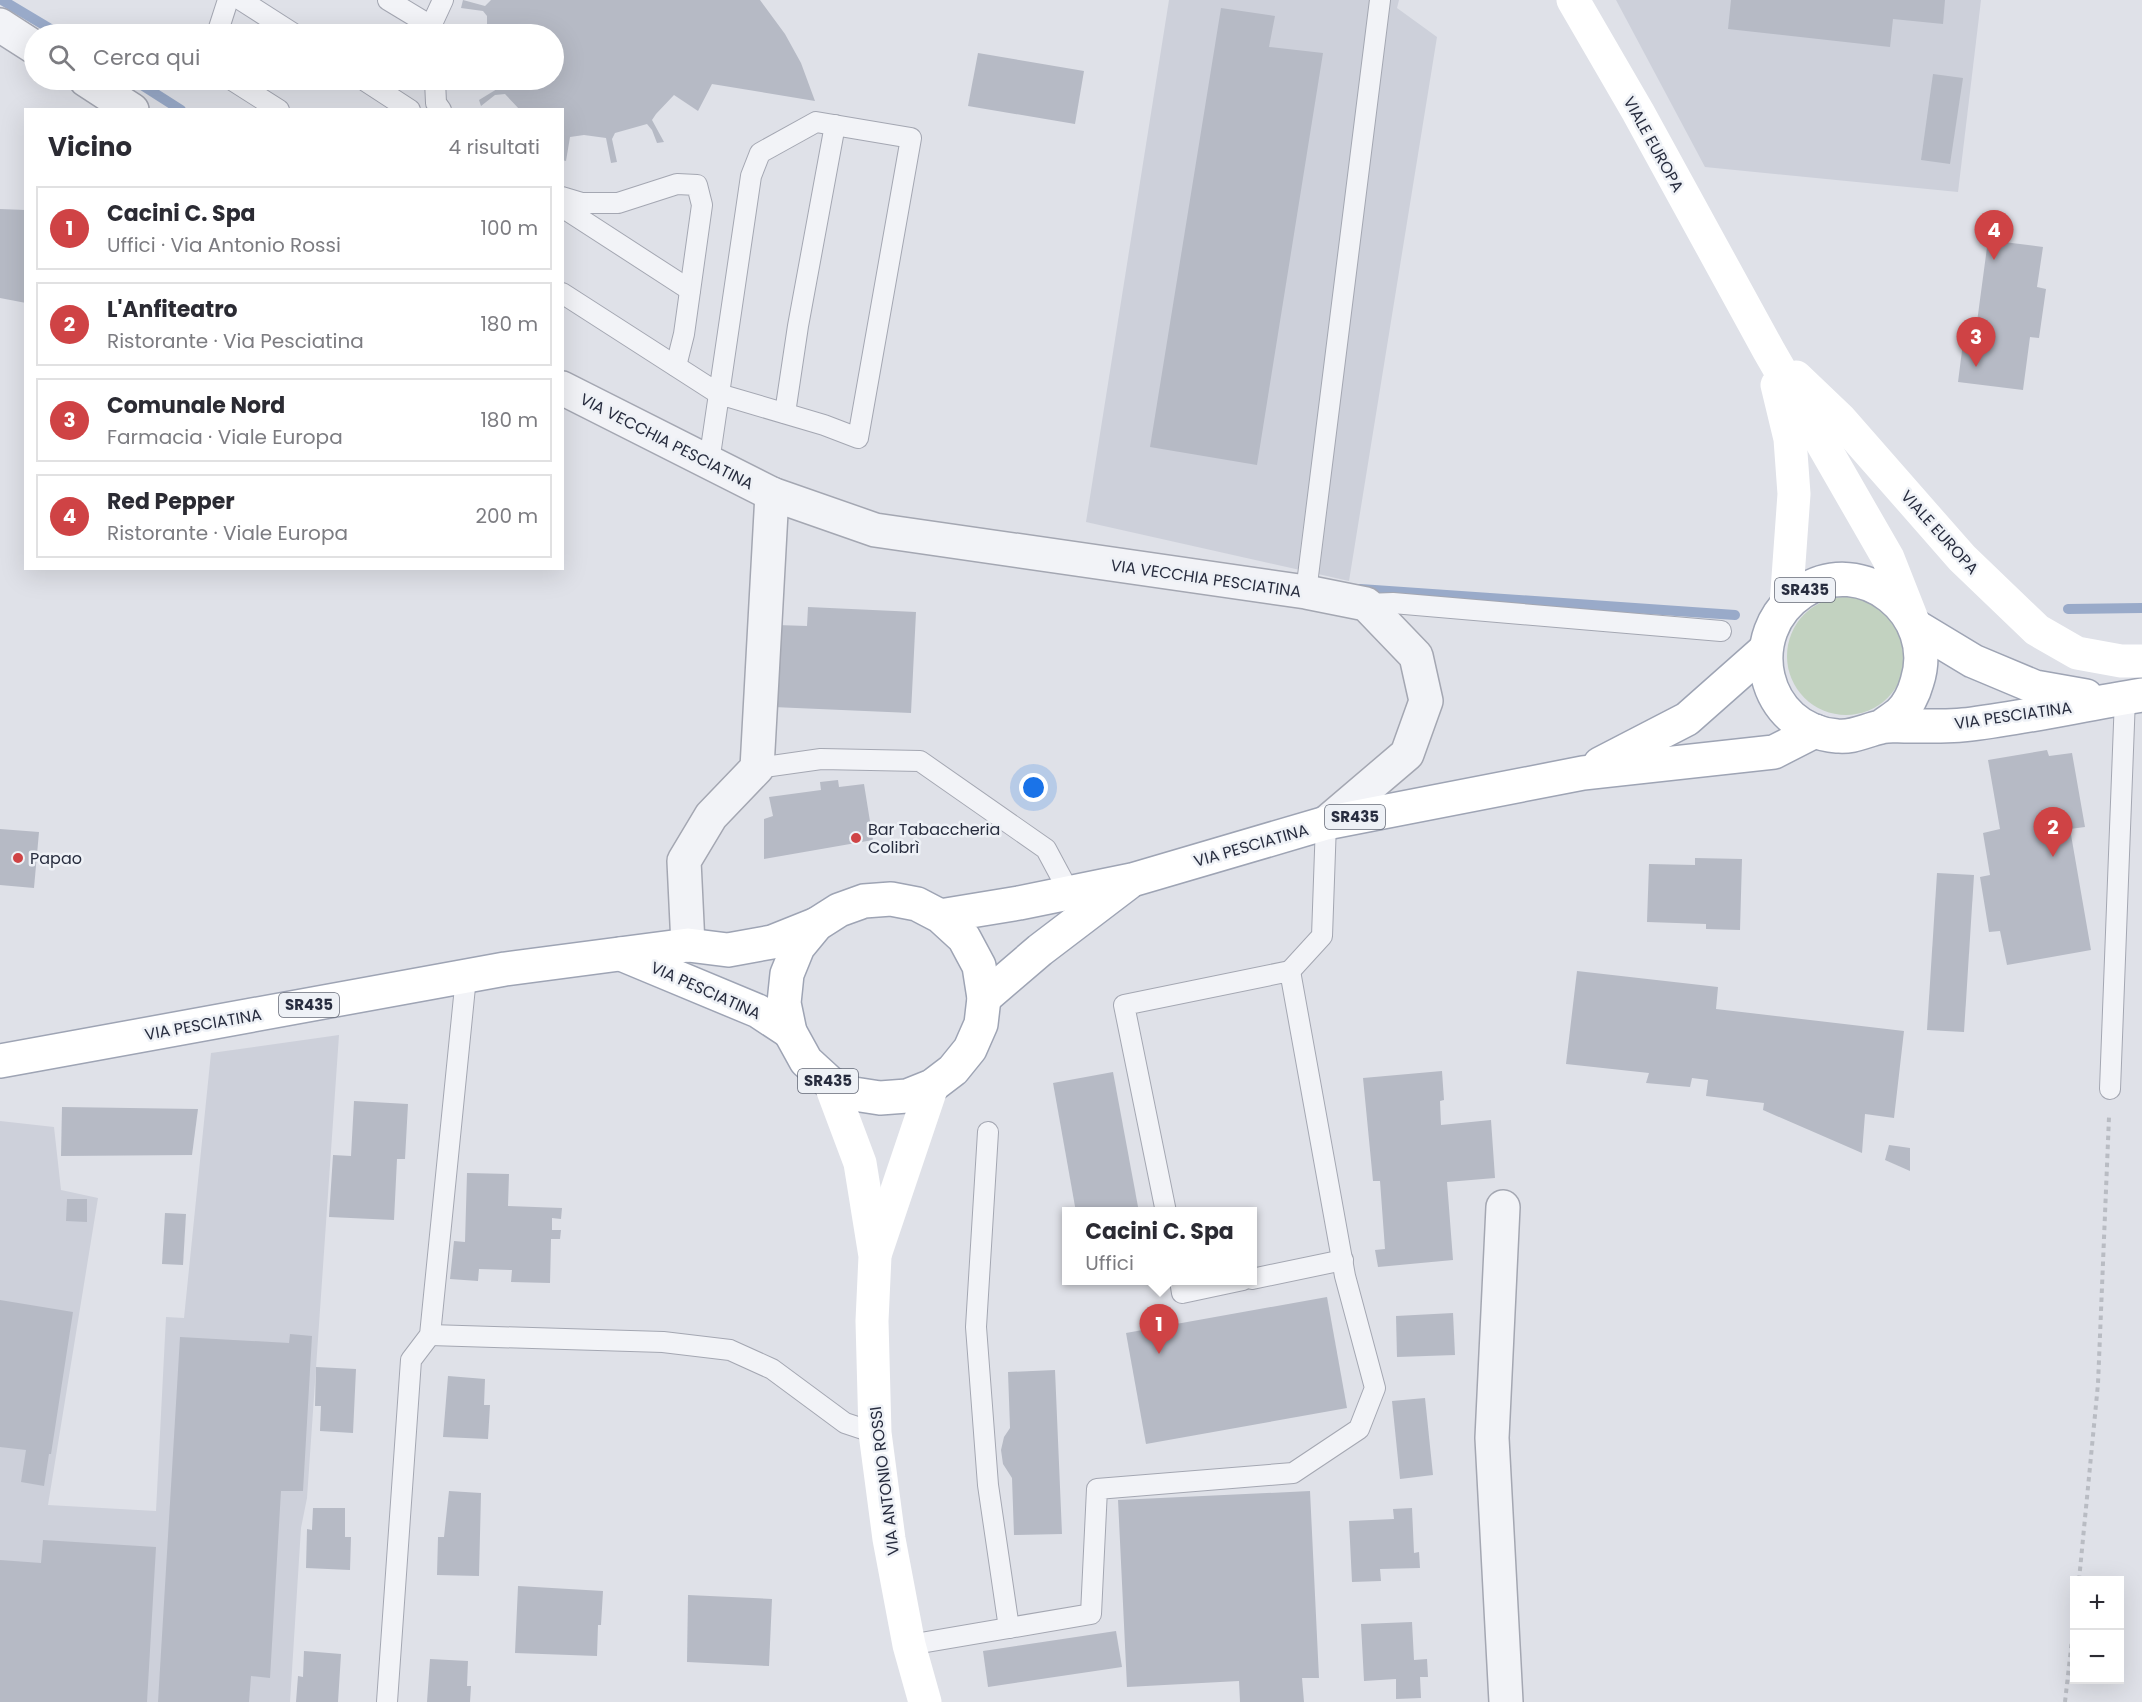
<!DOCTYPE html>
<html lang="it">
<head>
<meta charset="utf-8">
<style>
  :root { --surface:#fff; --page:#f2f2f3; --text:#2b2b33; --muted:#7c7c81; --line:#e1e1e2; --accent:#cf4345 }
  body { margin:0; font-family:Poppins,sans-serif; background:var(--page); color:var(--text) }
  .controls { position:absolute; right:18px; bottom:18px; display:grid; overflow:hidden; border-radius:0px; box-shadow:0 6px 24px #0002 }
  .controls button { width:54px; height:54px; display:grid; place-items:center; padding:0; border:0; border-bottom:2px solid var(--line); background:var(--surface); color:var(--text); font:30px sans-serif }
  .you { position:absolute; left:1034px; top:788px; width:21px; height:21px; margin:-15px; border:4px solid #fff; border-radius:50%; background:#1a73e8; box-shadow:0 0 0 9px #1a73e833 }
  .badge { display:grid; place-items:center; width:39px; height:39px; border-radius:50%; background:var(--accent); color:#fff; font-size:20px; font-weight:700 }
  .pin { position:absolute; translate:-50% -50px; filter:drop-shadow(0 2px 3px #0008) }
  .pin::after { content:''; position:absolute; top:32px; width:21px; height:18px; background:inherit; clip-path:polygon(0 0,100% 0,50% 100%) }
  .popup { position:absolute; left:1062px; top:1207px; width:195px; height:78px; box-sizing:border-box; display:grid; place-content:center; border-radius:0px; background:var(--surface); filter:drop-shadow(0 2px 4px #0005); font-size:20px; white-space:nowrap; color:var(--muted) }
  .popup b { font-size:22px; color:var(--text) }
  .popup::after { content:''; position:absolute; left:50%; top:100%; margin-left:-12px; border:12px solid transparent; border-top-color:var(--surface) }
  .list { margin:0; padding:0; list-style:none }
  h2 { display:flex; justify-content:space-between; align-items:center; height:78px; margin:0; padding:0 24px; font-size:26px }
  h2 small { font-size:20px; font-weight:400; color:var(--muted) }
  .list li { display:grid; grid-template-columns:39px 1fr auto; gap:18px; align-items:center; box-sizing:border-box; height:84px; margin:0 12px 12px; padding:0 12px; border:2px solid var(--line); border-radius:0px }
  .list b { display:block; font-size:22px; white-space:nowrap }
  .list p { margin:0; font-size:20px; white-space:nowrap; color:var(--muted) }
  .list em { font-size:20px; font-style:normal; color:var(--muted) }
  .icon { flex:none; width:33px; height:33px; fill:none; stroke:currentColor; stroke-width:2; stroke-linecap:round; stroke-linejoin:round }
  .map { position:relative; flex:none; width:2142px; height:1702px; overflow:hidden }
  .search { position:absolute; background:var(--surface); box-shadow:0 6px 24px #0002; left:24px; top:24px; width:540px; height:66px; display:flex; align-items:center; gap:15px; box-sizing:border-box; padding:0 21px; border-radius:33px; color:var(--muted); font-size:22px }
  .panel { position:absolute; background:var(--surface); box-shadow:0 6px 24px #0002; left:24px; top:108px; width:540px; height:462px; border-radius:0px }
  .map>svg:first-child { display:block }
  .built { fill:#cdd0da }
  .green { fill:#c2d2c0 }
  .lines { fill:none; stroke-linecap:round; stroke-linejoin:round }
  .stream { stroke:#99aac9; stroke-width:10 }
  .building { fill:#b6bac5 }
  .lane-casing { stroke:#a4a7b2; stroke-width:22 }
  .street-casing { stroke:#a4a7b2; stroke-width:36 }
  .primary-casing { stroke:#9ea4b4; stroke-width:36 }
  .path { stroke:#b9bcc3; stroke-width:4; stroke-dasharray:4.5 4.5; stroke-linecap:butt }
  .lane { stroke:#f2f3f7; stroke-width:20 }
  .street { stroke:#f2f3f7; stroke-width:33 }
  .secondary { stroke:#fff; stroke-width:33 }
  .primary { stroke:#fff; stroke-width:33 }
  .poi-dot { fill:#cf4345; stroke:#eef1f6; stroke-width:2 }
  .labels { text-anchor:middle; stroke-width:5; stroke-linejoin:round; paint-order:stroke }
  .shield { fill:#eef1f6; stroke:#636876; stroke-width:1.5 }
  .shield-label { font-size:15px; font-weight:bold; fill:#282d3f }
  .street-label { font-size:16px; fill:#282d3f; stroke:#eef1f6 }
  .poi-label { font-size:16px; fill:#282d3f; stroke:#eef1f6; text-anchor:start }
</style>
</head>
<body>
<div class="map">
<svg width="2142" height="1702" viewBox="0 0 2142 1702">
  <rect width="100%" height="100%" fill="#dfe1e8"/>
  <g class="built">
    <polygon points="1169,0 1399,0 1397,8 1437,37 1349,581 1086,522"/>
    <polygon points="1616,0 1981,0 1958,192 1705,167"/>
    <polygon points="339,1035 307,1498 301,1528 290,1702 0,1702 0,1121 54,1127 61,1190 98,1198 48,1505 156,1511 166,1317 184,1318 211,1053"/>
  </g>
  <circle class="green" cx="1846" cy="656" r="59"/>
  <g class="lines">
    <g class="stream">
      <polyline points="2,0 59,34"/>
      <polyline points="134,80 181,110"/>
      <polyline points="1360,589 1735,615"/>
      <polyline points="2068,609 2142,608"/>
    </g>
  </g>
  <g class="building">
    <polygon points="463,0 485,6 491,0 760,0 785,34 801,63 815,101 712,84 698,111 674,95 656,114 652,120 664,142 657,143 652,130 647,124 615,133 612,139 617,162 611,163 606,138 584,135 570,137 566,161 562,160 562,110 520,110 505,94 495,95 481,106 479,100 497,89 497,80 554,80 554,34 487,34 487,16 483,11 461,8"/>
    <polygon points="1731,0 1945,0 1943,24 1893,19 1890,47 1728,29"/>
    <polygon points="1221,8 1275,16 1269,47 1323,53 1257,465 1150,447"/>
    <polygon points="978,53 1084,71 1075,124 968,106"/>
    <polygon points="1933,74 1963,78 1950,164 1921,160"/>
    <polygon points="0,209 26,210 26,303 0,298"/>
    <polygon points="1988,240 2043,247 2037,287 2046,289 2039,338 2030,337 2023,390 1958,382 1964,335 1975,337"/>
    <polygon points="808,607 916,612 911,713 773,707 777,625 807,626"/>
    <polygon points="2047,750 2049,756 2072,753 2085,827 2070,829 2091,950 2007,965 2000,931 1989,932 1980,877 1990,875 1983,833 2000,829 1988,760"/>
    <polygon points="838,780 839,787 864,784 873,840 764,859 764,819 773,816 769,797 821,790 820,782"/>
    <polygon points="0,829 39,832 34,888 0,885"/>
    <polygon points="1695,858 1742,859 1740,930 1706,929 1706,924 1647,922 1649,864 1695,865"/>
    <polygon points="1937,873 1974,875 1964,1032 1927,1030"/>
    <polygon points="1577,971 1718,987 1716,1009 1904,1031 1894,1118 1865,1114 1862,1153 1763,1110 1764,1103 1706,1096 1708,1080 1692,1078 1690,1087 1646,1083 1649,1073 1566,1064"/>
    <polygon points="1442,1071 1444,1100 1440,1101 1441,1125 1491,1120 1495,1178 1447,1182 1453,1260 1378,1267 1375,1250 1385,1249 1380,1181 1373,1181 1363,1078"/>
    <polygon points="1113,1072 1139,1212 1076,1212 1053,1083"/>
    <polygon points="354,1101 408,1104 405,1159 397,1159 394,1220 329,1217 333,1155 351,1156"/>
    <polygon points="62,1107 198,1109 192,1155 61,1156"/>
    <polygon points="1889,1145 1910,1148 1910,1171 1885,1160"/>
    <polygon points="467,1173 509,1174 508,1206 562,1208 561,1219 552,1218 552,1230 561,1230 560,1239 551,1239 550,1283 511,1282 512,1270 479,1269 478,1281 450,1279 454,1241 465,1242"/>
    <polygon points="67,1199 87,1199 87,1222 66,1221"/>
    <polygon points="165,1213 186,1214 183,1265 162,1264"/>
    <polygon points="1327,1297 1347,1408 1146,1444 1126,1333"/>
    <polygon points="0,1300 73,1312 51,1454 49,1454 44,1486 21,1482 26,1450 0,1447"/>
    <polygon points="1453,1313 1455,1355 1397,1357 1396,1316"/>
    <polygon points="290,1334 312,1336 303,1491 281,1491 270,1678 251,1676 249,1702 158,1702 180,1337 289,1343"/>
    <polygon points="316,1367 356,1369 353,1433 320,1431 321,1406 315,1406"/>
    <polygon points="1055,1370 1062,1534 1014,1535 1012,1478 1003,1464 1001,1450 1004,1437 1010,1428 1008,1372"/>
    <polygon points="448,1376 485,1379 484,1405 490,1405 488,1439 443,1437"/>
    <polygon points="1425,1398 1433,1475 1400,1479 1392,1401"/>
    <polygon points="449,1491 481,1493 479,1576 437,1575 438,1537 444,1537"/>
    <polygon points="1310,1491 1319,1678 1302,1678 1304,1702 1240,1702 1239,1681 1127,1687 1118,1500"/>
    <polygon points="313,1508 345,1508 345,1537 351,1537 350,1570 306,1568 307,1529 312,1530"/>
    <polygon points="1412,1508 1414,1553 1419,1552 1420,1568 1380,1569 1381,1581 1352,1582 1349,1521 1394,1519 1393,1509"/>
    <polygon points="43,1540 156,1547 147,1702 0,1702 0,1560 41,1563"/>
    <polygon points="518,1586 603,1591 601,1625 598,1625 597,1656 515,1653"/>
    <polygon points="688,1595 772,1599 769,1666 687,1662"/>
    <polygon points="1412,1622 1414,1660 1427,1659 1428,1677 1420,1677 1421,1698 1396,1699 1396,1679 1364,1681 1361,1624"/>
    <polygon points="1116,1631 1122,1667 988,1687 983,1651"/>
    <polygon points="304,1651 341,1654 338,1702 296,1702 298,1676 303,1677"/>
    <polygon points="430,1659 468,1661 467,1686 471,1686 470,1702 427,1702"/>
  </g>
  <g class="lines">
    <g class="lane-casing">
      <g id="lane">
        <polyline points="241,0 294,34"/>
        <polyline points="388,0 431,26"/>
        <polyline points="217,34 228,0"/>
        <polyline points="431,34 431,26 443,0"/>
        <polyline points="232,80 279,110"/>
        <polyline points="364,80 410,110"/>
        <polyline points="435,80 436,103 441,110"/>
        <polyline points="562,197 582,203 618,203 677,184 697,185 702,205 684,334 676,366"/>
        <polyline points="562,207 690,290"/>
        <polyline points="562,293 719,394 824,425 858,438 911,138 816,122 760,153 751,176 709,462"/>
        <polyline points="785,413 798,326 835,125"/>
        <polyline points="1306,592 1380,0"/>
        <polyline points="1366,604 1393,603 1721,631"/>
        <polyline points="757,768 821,759 920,761 1046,849 1069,892"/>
        <polyline points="1290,971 1322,936 1326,823"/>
        <polyline points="2110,1089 2125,698"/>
        <polyline points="988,1132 976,1327 988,1485 1009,1628"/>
        <polyline points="1252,1279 1343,1260"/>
        <polyline points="1180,1280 1182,1293 1243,1280"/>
        <polyline points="430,1335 663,1342 730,1350 772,1369 845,1423 875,1433"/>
        <polyline points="909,1645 1091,1614 1097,1489 1293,1473 1359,1429 1375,1388 1345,1276 1290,971 1124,1005 1166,1212"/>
        <polyline points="387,1702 411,1360 430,1335 466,977"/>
      </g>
    </g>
    <g class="street-casing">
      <g id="street">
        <polyline points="0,25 34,47"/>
        <polyline points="86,80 132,110"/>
        <polyline points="562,388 772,494 875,530 1306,592 1366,604 1416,656 1426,701 1407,754 1326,823"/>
        <polyline points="688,945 684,861 711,816 757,768 772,494"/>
        <polyline points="1503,1207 1492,1438 1506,1702"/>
      </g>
    </g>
    <g class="primary-casing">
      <g id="primary">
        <polyline points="1915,626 1973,661 2035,687 2086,696"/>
        <path d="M1881,727C1887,722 1894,718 1900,713C1908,705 1914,693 1917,682C1939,614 1862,552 1802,592C1740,633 1762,730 1837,736C1853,738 1866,730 1881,727C1888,725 1896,726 1904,726C1926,726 1950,727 1972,724C2029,717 2085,704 2142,695"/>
        <polyline points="1600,764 1687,719 1765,650"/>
        <polyline points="940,916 964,938 979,966 984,998 981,1024 970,1049 953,1070 932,1086 907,1096 880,1098 854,1094 830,1083 806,1061 790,1032 784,1003 787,974 798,947 817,924 839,910 864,901 891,899 917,904 940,916 1019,903 1132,880 1326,823 1583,773 1774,752 1815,731"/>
        <polyline points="621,954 758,1011 790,1032"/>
        <polyline points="984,998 1040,950 1128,883"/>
        <polyline points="0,1061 505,969 688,945 728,950 772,942 817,924"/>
      </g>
    </g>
    <g class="path">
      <polyline points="2079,1580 2098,1384 2109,1117"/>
      <polyline points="2065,1702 2074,1622"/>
    </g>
    <use href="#lane" class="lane"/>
    <use href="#street" class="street"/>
    <g class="secondary">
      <polyline points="1573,0 1638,112 1769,351 1888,558 1914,624"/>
      <polyline points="1796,377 1840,419 1962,558 2037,630 2077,653 2121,661 2142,661"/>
      <polyline points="1777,385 1790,439 1794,494 1786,605"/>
      <polyline points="830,1083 860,1163 875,1256 872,1321 875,1433 889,1539 909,1645 925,1702"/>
      <polyline points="876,1252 932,1086"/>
    </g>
    <use href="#primary" class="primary"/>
  </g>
  <g class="poi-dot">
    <circle cx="856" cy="838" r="6"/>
    <circle cx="18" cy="858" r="6"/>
  </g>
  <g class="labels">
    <g class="shield">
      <rect x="1775" y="578" width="60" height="24" rx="4.5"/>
      <rect x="1325" y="805" width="60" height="24" rx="4.5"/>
      <rect x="279" y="993" width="60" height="24" rx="4.5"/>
      <rect x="798" y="1069" width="60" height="24" rx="4.5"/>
    </g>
    <g class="shield-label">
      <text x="1805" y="595">SR435</text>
      <text x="1355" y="822">SR435</text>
      <text x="309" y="1010">SR435</text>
      <text x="828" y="1086">SR435</text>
    </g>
    <g class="street-label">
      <text transform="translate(1654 144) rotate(61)" y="6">VIALE EUROPA</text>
      <text transform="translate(667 441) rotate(27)" y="6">VIA VECCHIA PESCIATINA</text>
      <text transform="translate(1940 532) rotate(48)" y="6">VIALE EUROPA</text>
      <text transform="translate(1206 578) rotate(8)" y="6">VIA VECCHIA PESCIATINA</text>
      <text transform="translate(2013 715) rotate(-8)" y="6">VIA PESCIATINA</text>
      <text transform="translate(1251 845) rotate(-16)" y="6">VIA PESCIATINA</text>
      <text transform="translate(706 990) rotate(24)" y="6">VIA PESCIATINA</text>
      <text transform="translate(203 1024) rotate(-10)" y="6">VIA PESCIATINA</text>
      <text transform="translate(884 1481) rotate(-97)" y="6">VIA ANTONIO ROSSI</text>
    </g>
    <g class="poi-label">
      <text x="868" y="835">Bar Tabaccheria<tspan x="868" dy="18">Colibrì</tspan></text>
      <text x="30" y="864">Papao</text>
    </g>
  </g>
</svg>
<div class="controls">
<button>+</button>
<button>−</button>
</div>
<div class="you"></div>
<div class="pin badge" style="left:1159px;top:1354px">1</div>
<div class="popup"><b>Cacini C. Spa</b>Uffici</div>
<div class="pin badge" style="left:2053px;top:857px">2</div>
<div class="pin badge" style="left:1976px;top:367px">3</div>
<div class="pin badge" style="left:1994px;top:260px">4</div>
<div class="search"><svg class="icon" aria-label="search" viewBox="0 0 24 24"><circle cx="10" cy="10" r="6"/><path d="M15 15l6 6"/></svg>Cerca qui</div>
<section class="panel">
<h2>Vicino<small>4 risultati</small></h2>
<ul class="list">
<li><span class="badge">1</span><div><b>Cacini C. Spa</b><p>Uffici · Via Antonio Rossi</p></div><em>100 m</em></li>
<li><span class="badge">2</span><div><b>L'Anfiteatro</b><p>Ristorante · Via Pesciatina</p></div><em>180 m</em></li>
<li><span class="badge">3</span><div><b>Comunale Nord</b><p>Farmacia · Viale Europa</p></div><em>180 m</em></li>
<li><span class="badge">4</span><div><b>Red Pepper</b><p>Ristorante · Viale Europa</p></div><em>200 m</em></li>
</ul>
</section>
</div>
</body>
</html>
